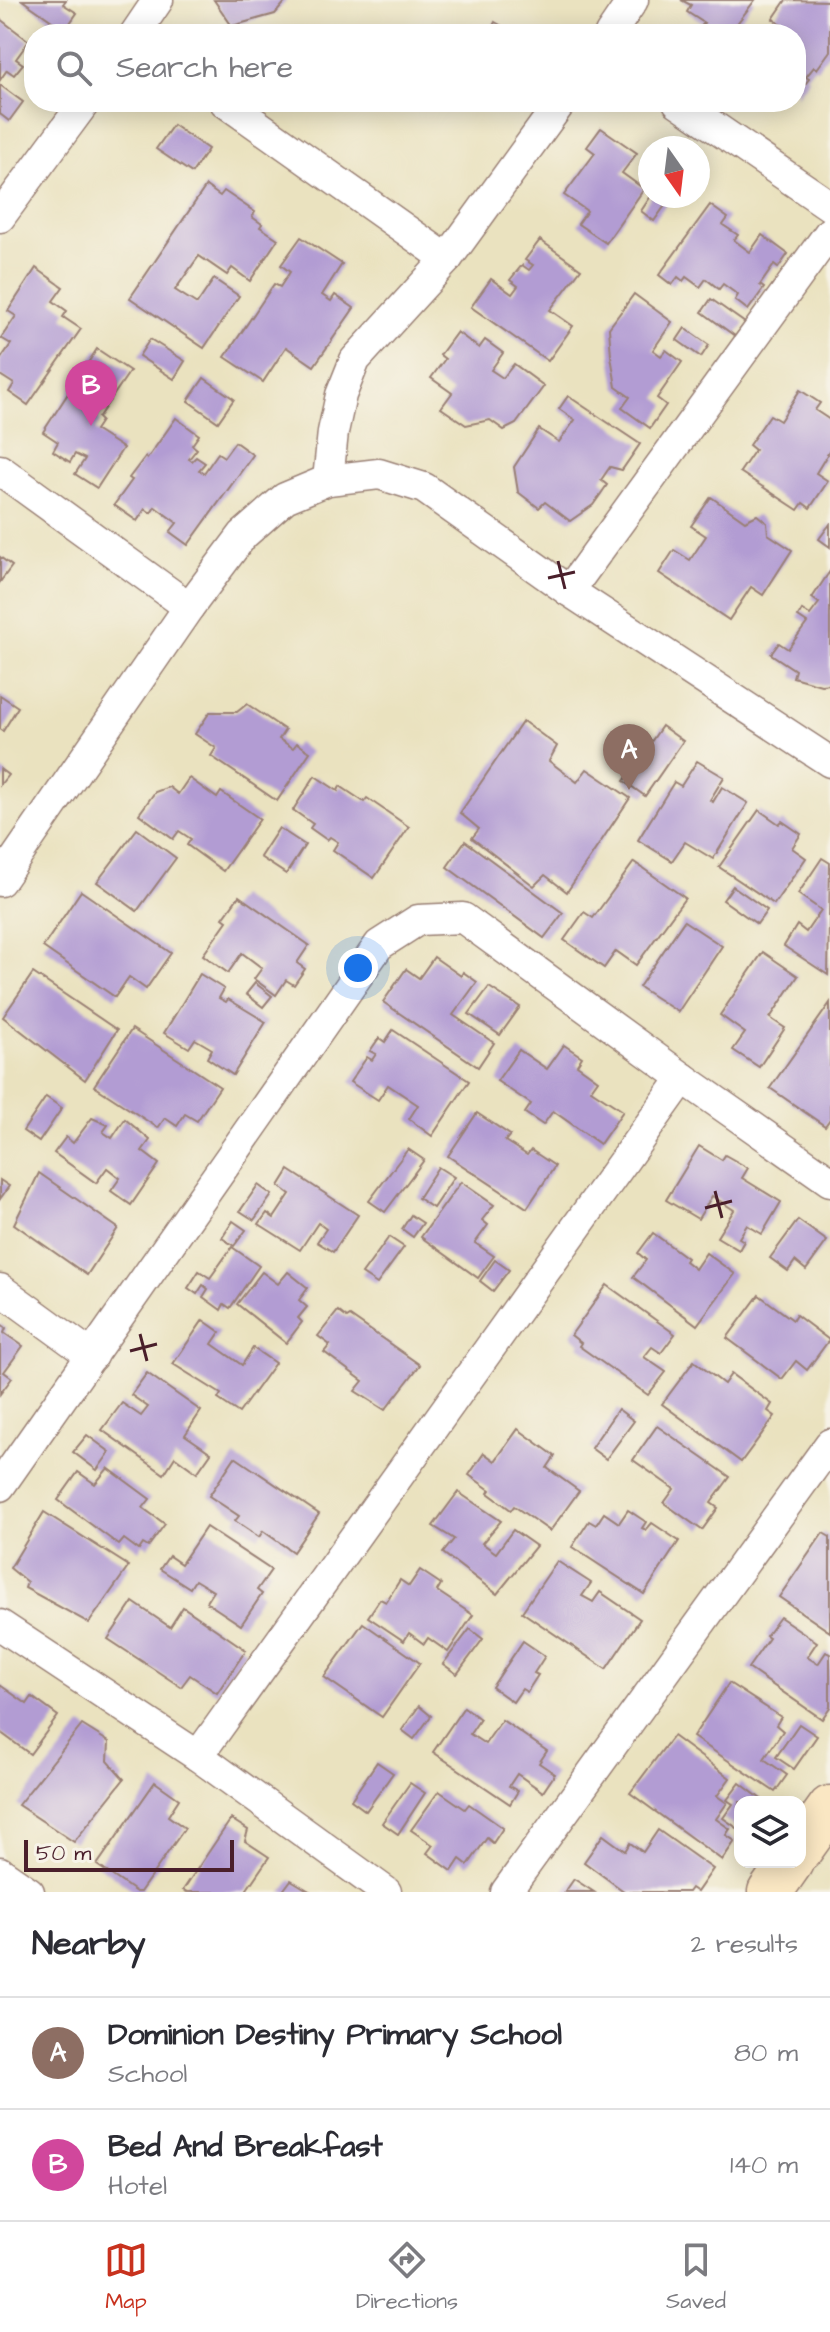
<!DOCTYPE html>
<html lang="en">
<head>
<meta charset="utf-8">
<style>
  :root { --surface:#fff; --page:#f7f7f7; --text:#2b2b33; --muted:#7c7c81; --line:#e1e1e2; --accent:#c8321e }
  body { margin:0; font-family:"Architects Daughter",sans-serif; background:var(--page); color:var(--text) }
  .controls { position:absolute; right:24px; bottom:24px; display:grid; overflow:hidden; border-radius:16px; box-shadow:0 4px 20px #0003 }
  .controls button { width:72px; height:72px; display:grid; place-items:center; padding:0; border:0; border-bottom:2px solid var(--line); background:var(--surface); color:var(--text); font:40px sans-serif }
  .compass { position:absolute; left:638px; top:136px; width:72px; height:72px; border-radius:50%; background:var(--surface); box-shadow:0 4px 20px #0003; rotate:166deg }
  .scale { position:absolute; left:24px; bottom:20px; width:210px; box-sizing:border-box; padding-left:8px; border:4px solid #4a1f2b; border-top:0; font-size:22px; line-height:28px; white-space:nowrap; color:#4a1f2b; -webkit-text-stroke:6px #f7f3e8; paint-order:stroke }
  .you { position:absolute; left:358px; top:968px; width:28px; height:28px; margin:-20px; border:6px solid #fff; border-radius:50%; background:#1a73e8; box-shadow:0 0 0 12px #1a73e833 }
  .badge { display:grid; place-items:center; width:52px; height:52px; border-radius:50%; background:var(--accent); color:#fff; font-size:26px; font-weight:700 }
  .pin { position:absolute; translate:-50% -66px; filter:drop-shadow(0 2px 4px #0008) }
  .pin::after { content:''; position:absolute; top:42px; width:28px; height:24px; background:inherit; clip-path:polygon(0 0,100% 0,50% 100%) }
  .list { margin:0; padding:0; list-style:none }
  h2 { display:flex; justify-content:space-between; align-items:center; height:104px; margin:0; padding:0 32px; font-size:34px }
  h2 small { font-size:26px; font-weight:400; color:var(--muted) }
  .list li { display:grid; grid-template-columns:52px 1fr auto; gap:24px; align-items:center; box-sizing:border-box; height:112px; padding:0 32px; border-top:2px solid var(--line) }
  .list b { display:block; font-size:30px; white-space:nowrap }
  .list p { margin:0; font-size:26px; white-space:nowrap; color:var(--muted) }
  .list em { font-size:26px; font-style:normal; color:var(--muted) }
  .icon { flex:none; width:44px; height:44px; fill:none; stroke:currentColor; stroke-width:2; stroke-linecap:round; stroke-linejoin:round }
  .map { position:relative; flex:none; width:830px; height:1892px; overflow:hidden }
  .search { position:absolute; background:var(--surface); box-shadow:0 4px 20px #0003; left:24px; right:24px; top:24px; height:88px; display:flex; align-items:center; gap:20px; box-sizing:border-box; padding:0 28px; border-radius:32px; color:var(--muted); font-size:30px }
  .sheet { height:328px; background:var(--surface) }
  nav { display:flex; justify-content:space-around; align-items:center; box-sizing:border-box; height:112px; border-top:2px solid var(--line); background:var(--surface); font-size:22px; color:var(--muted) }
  nav a { display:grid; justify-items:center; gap:4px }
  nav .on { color:var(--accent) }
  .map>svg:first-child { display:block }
  .building { fill:#b29cd3 }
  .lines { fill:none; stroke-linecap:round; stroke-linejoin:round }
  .street-casing { stroke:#9a8075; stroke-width:33 }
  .secondary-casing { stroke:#9a8075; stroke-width:47 }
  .street { stroke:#fff; stroke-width:30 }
  .secondary { stroke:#fae7c3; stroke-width:44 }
  .ticks { fill:none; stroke:#4a1f2b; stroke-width:3 }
</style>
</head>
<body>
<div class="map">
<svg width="830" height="1892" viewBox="0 0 830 1892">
  <rect width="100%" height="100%" fill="#f7f3e8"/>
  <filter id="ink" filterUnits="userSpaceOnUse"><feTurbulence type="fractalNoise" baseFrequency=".0125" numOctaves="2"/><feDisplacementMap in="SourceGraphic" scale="16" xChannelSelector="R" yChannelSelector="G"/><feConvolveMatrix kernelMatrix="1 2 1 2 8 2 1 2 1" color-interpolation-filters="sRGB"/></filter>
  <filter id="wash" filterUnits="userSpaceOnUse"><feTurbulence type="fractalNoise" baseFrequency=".006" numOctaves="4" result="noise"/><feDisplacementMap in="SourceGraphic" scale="32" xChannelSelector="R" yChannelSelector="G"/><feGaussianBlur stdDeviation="1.8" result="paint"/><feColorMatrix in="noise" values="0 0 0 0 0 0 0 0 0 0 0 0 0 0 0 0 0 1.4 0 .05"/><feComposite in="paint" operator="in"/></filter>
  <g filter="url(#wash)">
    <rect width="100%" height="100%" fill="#eae2bf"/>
    <g id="blocks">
      <g class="building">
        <polygon points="22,0 66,0 63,4 77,13 65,30"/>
        <polygon points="214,0 287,0 275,14 232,26"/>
        <polygon points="681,0 755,0 729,34 695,34 704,23 687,12 691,5"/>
        <polygon points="786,0 830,1 830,51 817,69 814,67 806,77 809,79 796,96 796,34 785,34 789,30 773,19"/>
        <polygon points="0,19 29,41 16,59 23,64 14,75 7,70 0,80"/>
        <polygon points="495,22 516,34 489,34"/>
        <polygon points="0,85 23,102 9,121 0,114"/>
        <polygon points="173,125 208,149 192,173 156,149"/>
        <polygon points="601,128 637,153 622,173 644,189 606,243 578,224 587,211 564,195 595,153 587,147"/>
        <polygon points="650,169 650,187 641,181"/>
        <polygon points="206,186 220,196 224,191 255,212 252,217 262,224 260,227 278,239 250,281 232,268 227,275 199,256 175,290 197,304 214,279 239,296 204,348 130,298"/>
        <polygon points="651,196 663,196 669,200 654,221 641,211"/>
        <polygon points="710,205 728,218 723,225 738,235 734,240 750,252 762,235 788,254 778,268 774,265 760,285 764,288 748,310 735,300 738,295 723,284 719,289 706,279 700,287 686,277 683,281 678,277 672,285 659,275"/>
        <polygon points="301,237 342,264 322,295 331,301 335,295 354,308 314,366 286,347 263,382 225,357 274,284 280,287 290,272 281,265"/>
        <polygon points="540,240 581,269 550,310 573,326 548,361 471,307 491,279 512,294 518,286 510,280 522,265 529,270 533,265 525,260"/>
        <polygon points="36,268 63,287 53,301 67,311 63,317 81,329 28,405 9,392 14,384 0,375 0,360 11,344 1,338 16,316 8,311"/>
        <polygon points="634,294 672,322 653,350 661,356 666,350 682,362 657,398 666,405 650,428 622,408 630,397 616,387 611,356 609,328"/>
        <polygon points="711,299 745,323 735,336 702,312"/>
        <polygon points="685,328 709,345 701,357 677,340"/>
        <polygon points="457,332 479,348 485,340 503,353 491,370 503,378 514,364 544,386 516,424 504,430 490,420 466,425 441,408 452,393 431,378 445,359 440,355"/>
        <polygon points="150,339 185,361 174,379 139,356"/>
        <polygon points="97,349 130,371 98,418 101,421 95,430 123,448 97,488 75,474 85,459 75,454 70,462 53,451 58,442 43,432"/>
        <polygon points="204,378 234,399 218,422 188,401"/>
        <polygon points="800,390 820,403 815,410 830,420 830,450 816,473 828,481 810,508 803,503 798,510 740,472 755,450 749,445 770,415 780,421"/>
        <polygon points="568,396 640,444 622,470 610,467 601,480 607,485 593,505 570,521 545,502 539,508 518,492 514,467 539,429 559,442 575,420 559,409"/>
        <polygon points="176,418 199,435 192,445 197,449 189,459 192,461 196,457 205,463 199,470 204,473 218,453 224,457 235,442 253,455 188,545 170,532 177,523 155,507 151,513 145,509 137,521 114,505 132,480 129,478 145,457 147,459"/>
        <polygon points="711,497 745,521 757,515 767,523 768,534 792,550 763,595 751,587 729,620 659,573 674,550 690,560 706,536 691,526"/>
        <polygon points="830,524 830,547 819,539"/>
        <polygon points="0,557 12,566 0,582"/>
        <polygon points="830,571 830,684 821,685 793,677 795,670 771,654 779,643 788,649 807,623 798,617 802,610 810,615 819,603 812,598"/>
        <polygon points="0,695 18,707 3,731 0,729"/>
        <polygon points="247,704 285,730 279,739 293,748 297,743 310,752 277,801 211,756 216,748 195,734 210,712 237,712"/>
        <polygon points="523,721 557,746 549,761 577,782 587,769 630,798 567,892 545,875 534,886 472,838 479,829 460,813"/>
        <polygon points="662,726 683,741 645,796 624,781"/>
        <polygon points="697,761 724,777 710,800 713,802 722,787 748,803 713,859 685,842 672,861 638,840 674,782 681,786"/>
        <polygon points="0,769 8,775 0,785"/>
        <polygon points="315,776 338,791 340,786 364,802 367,798 409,827 374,878 333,850 338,842 330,837 327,840 310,828 313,824 293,810"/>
        <polygon points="189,778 217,798 221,792 260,819 223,871 187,845 191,839 179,831 173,839 139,814 155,792 169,787 178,794"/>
        <polygon points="759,810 779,824 782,821 801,834 792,848 806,858 774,904 719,867"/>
        <polygon points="279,828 305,845 286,874 260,857"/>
        <polygon points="137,829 176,858 137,911 97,882"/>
        <polygon points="465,841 563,913 544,938 447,867"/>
        <polygon points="822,858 830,863 828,975 784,946 797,925 806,932 821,910 798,894"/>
        <polygon points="634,862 685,898 636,965 616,951 604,968 564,940 584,912 593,918"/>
        <polygon points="733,886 767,910 757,924 723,900"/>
        <polygon points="81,891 171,953 146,989 129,977 115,997 43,947"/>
        <polygon points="239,896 309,945 297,963 305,969 294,985 286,980 276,995 254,979 262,968 242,953 228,973 203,955 227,921 223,918"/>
        <polygon points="684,921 722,946 678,1012 639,987"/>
        <polygon points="763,952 798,976 770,1018 785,1028 759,1067 733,1050 745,1033 720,1015"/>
        <polygon points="434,957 461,976 463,972 477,982 453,1015 494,1043 478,1067 383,1002 406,969 419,978"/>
        <polygon points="33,973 117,1030 85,1080 3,1017"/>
        <polygon points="200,974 224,989 219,998 226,1002 228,999 266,1022 233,1075 207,1058 212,1049 195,1039 189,1048 164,1033"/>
        <polygon points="255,983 272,996 263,1007 246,994"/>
        <polygon points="489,987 520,1007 500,1035 469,1014"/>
        <polygon points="830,1003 830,1119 825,1126 770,1088"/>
        <polygon points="132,1029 220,1087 197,1121 185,1114 177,1126 165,1118 158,1128 94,1086"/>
        <polygon points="393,1030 469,1081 432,1136 409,1119 418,1105 388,1085 378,1100 350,1082 367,1057 372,1060 376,1054 370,1051 379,1038 385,1042"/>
        <polygon points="564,1045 582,1057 577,1065 598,1080 591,1090 623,1111 600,1144 553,1111 543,1125 525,1113 531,1104 497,1081 519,1050 547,1069"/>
        <polygon points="46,1097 62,1108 39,1142 23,1131"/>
        <polygon points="477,1113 510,1135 505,1141 527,1155 531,1150 555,1166 527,1208 448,1156"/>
        <polygon points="92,1118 108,1125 103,1132 112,1138 125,1119 150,1140 142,1151 159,1164 131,1205 111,1191 120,1178 107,1168 96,1183 54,1153 66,1137 73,1143"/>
        <polygon points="699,1146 722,1160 725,1155 748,1168 742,1178 781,1202 762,1234 747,1225 739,1238 744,1241 739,1250 717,1237 734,1210 712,1196 698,1219 666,1200"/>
        <polygon points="408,1149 424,1160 385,1212 369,1201"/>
        <polygon points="438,1167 454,1177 433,1208 418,1198"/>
        <polygon points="289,1170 358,1215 333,1252 317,1242 326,1229 318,1223 300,1250 259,1224 267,1213 274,1218 290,1194 279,1186"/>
        <polygon points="39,1173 118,1228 87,1275 14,1224"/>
        <polygon points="0,1180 9,1186 0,1199"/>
        <polygon points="461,1182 494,1205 482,1220 488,1225 475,1243 494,1256 478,1278 421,1237"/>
        <polygon points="258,1185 272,1195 254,1220 240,1211"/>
        <polygon points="411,1215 423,1223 413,1237 402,1229"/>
        <polygon points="798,1220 827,1241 806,1270 795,1261 788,1271 770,1258"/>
        <polygon points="233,1221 246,1230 234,1246 222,1238"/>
        <polygon points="653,1233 687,1258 685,1261 695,1269 706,1253 735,1274 697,1325 633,1277 646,1260 638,1253"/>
        <polygon points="389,1237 404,1247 377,1284 362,1274"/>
        <polygon points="232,1247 259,1266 230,1308 224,1304 221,1310 203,1297 208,1289 203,1285 197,1294 188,1288 199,1271 210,1278"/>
        <polygon points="495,1260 509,1270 493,1291 480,1281"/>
        <polygon points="262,1272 278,1284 288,1272 308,1288 299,1300 307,1307 298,1318 302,1322 286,1343 237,1304"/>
        <polygon points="607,1285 675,1334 661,1353 652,1347 644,1357 666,1372 648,1395 579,1346 581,1343 571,1335"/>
        <polygon points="759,1295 793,1320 796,1315 829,1340 807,1370 796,1361 782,1379 727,1338"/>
        <polygon points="338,1311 347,1318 350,1316 420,1365 385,1410 355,1391 363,1381 324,1352 330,1345 318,1336"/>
        <polygon points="203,1320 220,1332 212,1344 242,1365 253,1348 275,1363 239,1413 218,1399 221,1394 173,1364"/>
        <polygon points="0,1323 6,1328 4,1333 23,1346 4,1372 12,1378 0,1394"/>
        <polygon points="694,1361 724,1384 731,1374 772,1404 768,1411 775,1416 741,1462 662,1404"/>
        <polygon points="147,1373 201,1411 185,1435 211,1453 197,1473 175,1457 164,1474 102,1430 122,1403 141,1416 148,1407 131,1395"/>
        <polygon points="618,1409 634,1421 606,1459 591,1448"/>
        <polygon points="657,1426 730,1477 711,1503 718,1508 702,1530 664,1503 674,1489 633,1460"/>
        <polygon points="518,1429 555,1456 547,1468 579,1491 550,1531 514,1506 511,1510 488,1493 490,1490 469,1475 484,1453 495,1461"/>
        <polygon points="87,1435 110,1452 97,1470 73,1452"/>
        <polygon points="235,1457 319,1514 293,1552 263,1531 259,1537 235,1521 239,1516 209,1496"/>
        <polygon points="108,1468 150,1499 143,1508 165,1524 148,1547 143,1544 139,1550 124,1539 119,1545 58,1500 78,1472 95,1484"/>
        <polygon points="458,1492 501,1521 482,1543 496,1553 513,1530 536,1546 497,1594 443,1553 454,1539 433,1526"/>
        <polygon points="628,1510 646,1522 642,1528 646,1530 652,1523 679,1541 644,1594 572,1547 589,1521 596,1525 604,1513 619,1523"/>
        <polygon points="44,1512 129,1566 89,1623 25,1588 27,1582 10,1568"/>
        <polygon points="206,1527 271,1570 257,1590 262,1594 241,1625 206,1602 213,1591 195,1580 190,1588 160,1569 169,1556 181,1564"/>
        <polygon points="823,1533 830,1537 830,1632 779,1597"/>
        <polygon points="557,1561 591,1583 582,1596 593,1602 600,1592 640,1619 606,1669 522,1612"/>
        <polygon points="420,1570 441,1584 437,1591 473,1615 448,1652 428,1638 424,1644 409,1633 404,1641 368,1617 380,1599 386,1602 400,1580 409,1586"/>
        <polygon points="133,1602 170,1627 183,1607 246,1650 217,1693 190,1675 181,1687 108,1639"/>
        <polygon points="780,1617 817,1642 807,1657 818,1664 826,1652 830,1654 830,1707 822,1719 748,1668 769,1638 766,1636"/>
        <polygon points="363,1623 420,1663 382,1717 324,1677"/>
        <polygon points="470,1629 483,1639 457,1674 443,1664"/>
        <polygon points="523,1641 545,1656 534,1673 538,1675 527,1692 522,1689 513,1702 492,1687"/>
        <polygon points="729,1683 781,1717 776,1725 783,1731 764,1759 787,1775 775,1792 693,1737"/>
        <polygon points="0,1685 27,1704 32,1697 58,1716 30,1754 0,1732"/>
        <polygon points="419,1706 431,1716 414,1739 402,1730"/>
        <polygon points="464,1707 480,1719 470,1734 485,1744 502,1720 547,1751 539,1763 555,1774 543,1792 517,1774 509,1786 518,1791 510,1804 433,1752"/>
        <polygon points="799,1724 817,1736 794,1769 776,1757"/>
        <polygon points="82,1725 109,1742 108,1761 124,1779 74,1842 18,1805"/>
        <polygon points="673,1736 730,1778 717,1796 727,1803 716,1819 730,1829 726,1835 735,1841 722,1860 630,1793"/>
        <polygon points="377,1762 393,1773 366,1811 351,1800"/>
        <polygon points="155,1782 179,1799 168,1816 185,1828 140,1892 136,1892 97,1865"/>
        <polygon points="410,1783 425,1793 398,1834 382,1823"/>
        <polygon points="740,1783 761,1799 759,1802 740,1802 740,1830 723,1818 733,1804 727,1800"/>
        <polygon points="439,1791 465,1809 469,1804 503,1828 493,1843 487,1838 468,1865 460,1859 452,1871 427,1853 433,1845 411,1830"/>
        <polygon points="231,1819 248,1830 245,1841 269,1857 245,1892 187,1892 183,1890"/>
        <polygon points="658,1830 713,1869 697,1892 691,1888 688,1892 625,1892 584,1862 603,1835 625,1851 630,1843 643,1852"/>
        <polygon points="574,1879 594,1892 565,1892"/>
        <polygon points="291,1880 311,1892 282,1892"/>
      </g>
    </g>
  </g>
  <g filter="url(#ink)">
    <use href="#blocks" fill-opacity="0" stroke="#9a8075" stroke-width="2"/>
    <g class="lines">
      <g class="street-casing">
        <g id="street">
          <polyline points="135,34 158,0"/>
          <polyline points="610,34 633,0"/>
          <polyline points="225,102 447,259"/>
          <polyline points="678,102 830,206"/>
          <polyline points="0,217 85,102"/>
          <polyline points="0,470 189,607"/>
          <polyline points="328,480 333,432 341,395 355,360 447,259 561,102"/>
          <polyline points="569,591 830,232"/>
          <polyline points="0,881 189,607 243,535 285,498 328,480 379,474 424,488 569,591 830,762"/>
          <polyline points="0,1289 92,1356"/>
          <polyline points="0,1486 379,945 418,920 463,918 683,1078 830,1181"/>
          <polyline points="0,1625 198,1756 386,1892"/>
          <polyline points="198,1756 683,1078"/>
          <polyline points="0,1872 29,1892"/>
          <polyline points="506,1892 830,1444"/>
        </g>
      </g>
      <g class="secondary-casing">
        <g id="secondary">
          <polyline points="800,1850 830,1808"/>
          <polyline points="770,1892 791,1862"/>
        </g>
      </g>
      <use href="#street" class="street"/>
      <use href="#secondary" class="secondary"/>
    </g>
  </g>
  <path class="ticks" d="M558,561L565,589M548,578L575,572M715,1191L722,1218M705,1208L732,1201M140,1334L147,1361M130,1351L157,1344"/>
</svg>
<div class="controls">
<button><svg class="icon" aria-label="layers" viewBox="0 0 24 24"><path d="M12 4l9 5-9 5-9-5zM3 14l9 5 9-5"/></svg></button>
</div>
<svg class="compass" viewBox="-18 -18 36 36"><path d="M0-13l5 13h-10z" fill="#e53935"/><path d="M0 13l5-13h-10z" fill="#7c7c81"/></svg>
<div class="scale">50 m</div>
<div class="you"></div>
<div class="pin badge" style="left:629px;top:790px;background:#8d6e63">A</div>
<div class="pin badge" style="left:91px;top:426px;background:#d1479c">B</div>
<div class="search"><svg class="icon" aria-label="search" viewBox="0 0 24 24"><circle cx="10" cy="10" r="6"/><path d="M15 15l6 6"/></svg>Search here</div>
</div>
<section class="sheet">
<h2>Nearby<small>2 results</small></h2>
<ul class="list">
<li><span class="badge" style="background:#8d6e63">A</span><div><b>Dominion Destiny Primary School</b><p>School</p></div><em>80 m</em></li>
<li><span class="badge" style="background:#d1479c">B</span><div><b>Bed And Breakfast</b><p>Hotel</p></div><em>140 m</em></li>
</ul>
</section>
<nav>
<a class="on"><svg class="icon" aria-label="map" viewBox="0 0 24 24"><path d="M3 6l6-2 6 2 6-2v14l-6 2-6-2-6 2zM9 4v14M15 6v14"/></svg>Map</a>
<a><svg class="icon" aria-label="directions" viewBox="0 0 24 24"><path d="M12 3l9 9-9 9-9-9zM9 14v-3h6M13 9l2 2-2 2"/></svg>Directions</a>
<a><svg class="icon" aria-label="saved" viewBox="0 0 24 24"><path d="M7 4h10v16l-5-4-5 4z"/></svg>Saved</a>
</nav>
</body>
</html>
